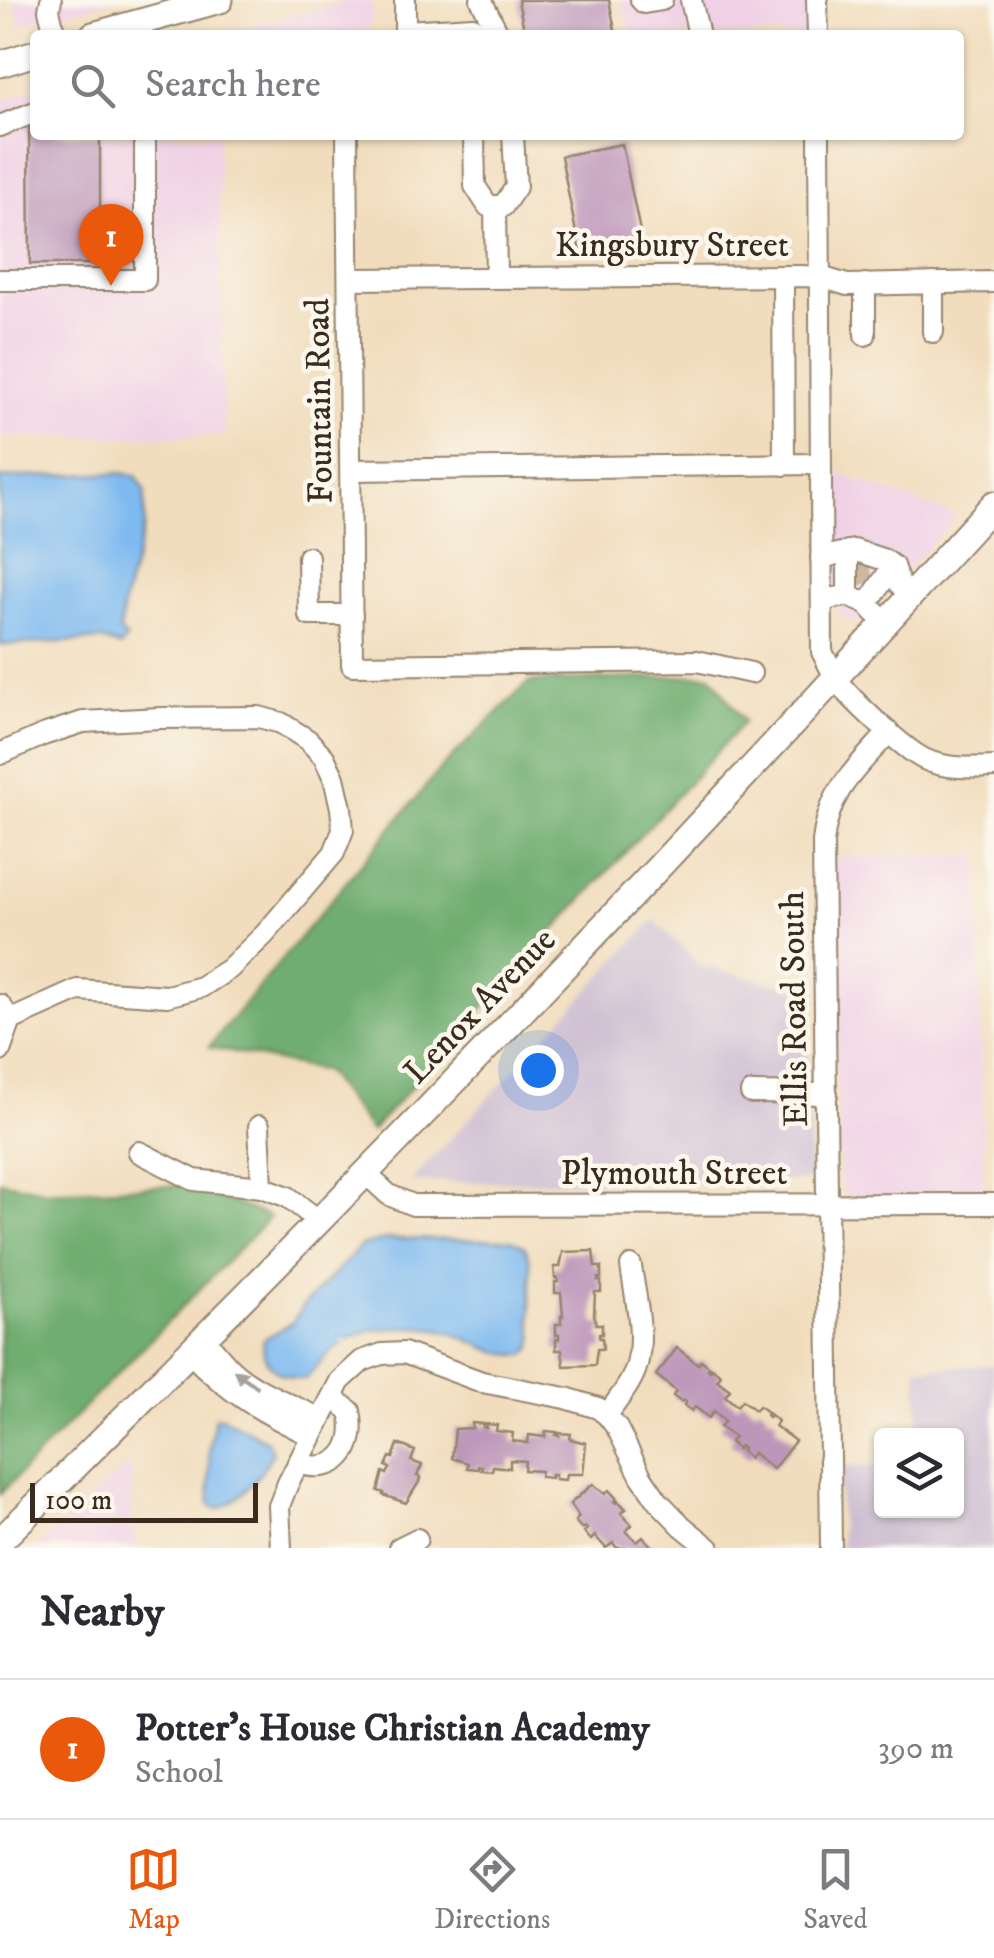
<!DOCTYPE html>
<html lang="en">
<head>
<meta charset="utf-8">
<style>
  :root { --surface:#fff; --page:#f2f2f3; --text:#2b2b33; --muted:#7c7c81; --line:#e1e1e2; --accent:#ea580c }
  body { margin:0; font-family:"IM FELL DW Pica",serif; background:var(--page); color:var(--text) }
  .controls { position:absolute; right:30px; bottom:30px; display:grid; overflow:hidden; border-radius:10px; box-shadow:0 2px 8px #0004 }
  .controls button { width:90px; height:90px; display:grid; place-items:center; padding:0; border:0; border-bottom:2px solid var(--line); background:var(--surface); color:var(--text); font:50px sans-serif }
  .scale { position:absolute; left:30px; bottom:25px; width:228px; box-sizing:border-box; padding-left:10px; border:5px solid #3b2a1e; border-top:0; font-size:28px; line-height:35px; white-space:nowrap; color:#3b2a1e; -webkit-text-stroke:8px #fbf7ec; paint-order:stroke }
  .you { position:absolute; left:538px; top:1070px; width:35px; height:35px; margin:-25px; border:8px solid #fff; border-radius:50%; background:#1a73e8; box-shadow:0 0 0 15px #1a73e833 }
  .badge { display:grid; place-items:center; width:65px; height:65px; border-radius:50%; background:var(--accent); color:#fff; font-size:32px; font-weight:700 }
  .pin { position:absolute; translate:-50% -82px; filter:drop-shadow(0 2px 5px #0008) }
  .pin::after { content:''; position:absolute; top:52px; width:35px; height:30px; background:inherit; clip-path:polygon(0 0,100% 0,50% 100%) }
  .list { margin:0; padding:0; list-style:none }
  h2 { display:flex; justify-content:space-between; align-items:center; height:130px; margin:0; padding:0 40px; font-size:42px }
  h2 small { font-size:32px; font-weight:400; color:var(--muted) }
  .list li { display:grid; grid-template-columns:65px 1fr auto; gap:30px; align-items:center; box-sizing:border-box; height:140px; padding:0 40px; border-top:2px solid var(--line) }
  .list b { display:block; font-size:38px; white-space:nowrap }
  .list p { margin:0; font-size:32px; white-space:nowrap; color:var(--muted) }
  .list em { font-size:32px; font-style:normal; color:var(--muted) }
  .icon { flex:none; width:55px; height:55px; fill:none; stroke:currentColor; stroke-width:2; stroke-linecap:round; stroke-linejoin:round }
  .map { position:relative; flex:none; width:994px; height:1548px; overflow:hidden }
  .search { position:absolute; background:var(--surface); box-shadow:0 2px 8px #0004; left:30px; right:30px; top:30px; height:110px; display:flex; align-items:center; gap:25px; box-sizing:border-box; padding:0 35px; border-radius:10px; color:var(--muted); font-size:38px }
  .sheet { height:270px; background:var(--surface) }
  nav { display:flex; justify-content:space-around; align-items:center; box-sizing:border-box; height:140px; border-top:2px solid var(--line); background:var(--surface); font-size:28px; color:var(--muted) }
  nav a { display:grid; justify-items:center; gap:5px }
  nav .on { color:var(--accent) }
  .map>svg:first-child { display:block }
  .built { fill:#f0d0e5 }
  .industrial { fill:#cebed2 }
  .forest { fill:#6fad6f; stroke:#556c46; stroke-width:2.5 }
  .water { fill:#7ebaf0; stroke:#5c7287; stroke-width:2.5 }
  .building { fill:#bd97ba }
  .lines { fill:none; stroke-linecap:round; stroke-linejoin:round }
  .minor-tunnel { stroke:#cdb99d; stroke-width:20; stroke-dasharray:20 10; stroke-linecap:butt }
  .minor-casing { stroke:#96846e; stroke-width:24 }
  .major-casing { stroke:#96846e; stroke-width:29 }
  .minor { stroke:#fff; stroke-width:20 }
  .major { stroke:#fff; stroke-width:25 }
  .oneway { fill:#a79f9a }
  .labels { text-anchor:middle; stroke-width:9; stroke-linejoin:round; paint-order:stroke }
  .street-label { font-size:35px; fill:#3b2a1e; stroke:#fbf7ec }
</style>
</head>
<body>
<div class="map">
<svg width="994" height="1548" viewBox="0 0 994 1548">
  <rect width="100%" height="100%" fill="#fbf7ec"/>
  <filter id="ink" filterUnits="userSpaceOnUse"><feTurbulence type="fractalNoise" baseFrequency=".01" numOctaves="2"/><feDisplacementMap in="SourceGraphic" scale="20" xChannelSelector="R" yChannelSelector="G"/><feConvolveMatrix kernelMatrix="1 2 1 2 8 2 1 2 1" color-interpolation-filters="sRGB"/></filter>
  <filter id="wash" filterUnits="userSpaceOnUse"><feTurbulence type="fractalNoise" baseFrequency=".0048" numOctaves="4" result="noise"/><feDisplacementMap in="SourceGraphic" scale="40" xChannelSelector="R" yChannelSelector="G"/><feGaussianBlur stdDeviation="2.25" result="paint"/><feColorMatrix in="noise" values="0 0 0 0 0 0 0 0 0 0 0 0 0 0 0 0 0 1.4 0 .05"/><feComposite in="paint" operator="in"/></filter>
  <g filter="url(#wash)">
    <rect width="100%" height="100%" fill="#f1ddbd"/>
    <g class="built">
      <polygon points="13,0 115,0 20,25"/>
      <polygon points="354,0 371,0 373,21 361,35 218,35"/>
      <polygon points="621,0 808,0 808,35 631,35"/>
      <polygon points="35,90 35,135 218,135 224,436 0,437 0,100"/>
      <polygon points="829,470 957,516 859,622 848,620 839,613 835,603"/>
      <polygon points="978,855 984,1196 847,1196 841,1189 830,858"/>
      <polygon points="130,1463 135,1548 36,1548"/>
    </g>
    <g class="industrial">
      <polygon points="654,920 700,965 807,992 810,1181 410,1182"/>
      <polygon points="994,1365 994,1548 841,1548 839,1467 881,1466 882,1510 956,1510 956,1436 919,1435 917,1368"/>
    </g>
    <g class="forest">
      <polygon points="711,675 744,722 371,1131 324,1071 209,1047 442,767 529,682"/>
      <polygon points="0,1181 47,1191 188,1185 270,1217 0,1494"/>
    </g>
    <g class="water">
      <polygon points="120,473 136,476 145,490 144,527 123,604 120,632 127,638 120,647 102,640 0,645 0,478"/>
      <path d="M387,1239L512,1240L525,1247L530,1261L531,1320L534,1337L532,1348L525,1355C489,1356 475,1339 444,1331C419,1324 367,1327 345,1341C330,1351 317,1366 306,1379C281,1378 259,1366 264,1339L292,1323L304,1305L361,1246Z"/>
      <path d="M215,1417H222L267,1441L273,1453C260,1474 241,1502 217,1509L210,1505L209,1450Z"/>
    </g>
    <g id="blocks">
      <g class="building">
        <polygon points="518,0 609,0 616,35 525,35"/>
        <polygon points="29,125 35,125 35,135 100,135 100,264 30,264"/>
        <polygon points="622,144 641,236 579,248 561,156"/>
        <polygon points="593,1251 595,1267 601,1267 601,1278 598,1278 598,1281 601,1281 601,1292 595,1292 594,1315 596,1324 602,1324 602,1334 599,1334 599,1338 602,1338 603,1349 597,1349 595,1365 564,1366 562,1350 556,1350 556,1339 559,1339 559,1335 556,1335 556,1324 561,1324 561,1316 563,1316 561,1293 555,1293 555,1282 558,1282 558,1278 555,1278 554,1267 560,1267 563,1252"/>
        <polygon points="677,1348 698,1364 701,1360 710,1367 708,1369 710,1371 712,1368 721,1375 717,1380 730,1390 725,1396 737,1406 742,1400 755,1410 759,1406 768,1413 766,1415 768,1417 770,1415 778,1421 775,1426 795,1441 773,1469 753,1453 749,1458 741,1451 743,1448 740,1446 738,1449 730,1442 734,1437 720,1427 725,1421 714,1411 709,1418 695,1407 692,1411 684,1405 686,1402 683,1400 681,1402 673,1396 676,1391 656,1375"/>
        <polygon points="472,1423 483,1424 483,1427 486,1428 486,1424 497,1425 496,1431 513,1433 512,1441 528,1443 529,1435 545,1437 546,1431 557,1432 556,1435 559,1436 559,1433 571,1434 570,1439 586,1443 583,1474 566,1474 565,1480 555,1479 555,1475 551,1475 551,1478 540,1477 541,1471 524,1470 525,1461 510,1460 510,1468 493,1466 492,1471 481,1470 482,1466 478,1466 478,1469 467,1468 468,1463 452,1458 455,1429 472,1428"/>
        <polygon points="398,1444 415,1451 411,1461 422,1465 417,1476 420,1477 419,1482 406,1503 383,1495 384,1493 378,1491 383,1472 387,1474 390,1468 386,1466 390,1457 393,1458"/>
        <polygon points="593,1484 605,1494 609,1490 617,1499 614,1501 616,1503 618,1501 626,1509 621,1513 632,1525 626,1531 637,1542 643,1537 653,1548 617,1548 613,1543 606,1548 595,1536 591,1540 584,1532 587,1529 585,1527 582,1529 575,1521 579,1517 570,1504"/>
      </g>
    </g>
  </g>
  <g filter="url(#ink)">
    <use href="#blocks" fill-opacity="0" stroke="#96846e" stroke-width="2.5"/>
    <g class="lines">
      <polyline class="minor-tunnel" points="856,576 871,571"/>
      <g class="minor-casing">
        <g id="minor">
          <polyline points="51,0 49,10 55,35"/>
          <polyline points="405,0 405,31 473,27"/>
          <polyline points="481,0 499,35"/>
          <polyline points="641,0 644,3 662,0"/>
          <polyline points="691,0 699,35"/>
          <polyline points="817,0 818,35"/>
          <polyline points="0,126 35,112"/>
          <polyline points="347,135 352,665 697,661 751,673"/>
          <polyline points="474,135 475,186 488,206 503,206 516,187 513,135"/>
          <path d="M819,135L822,652C827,661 831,671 837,680C850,699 904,749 924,759C944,769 972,768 994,767"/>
          <polyline points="495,206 496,277"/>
          <polyline points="783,276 784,465"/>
          <polyline points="349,279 801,276 821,277 847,285 994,282"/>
          <polyline points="0,280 145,280 145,135"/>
          <polyline points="933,283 933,332"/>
          <polyline points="865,335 865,284"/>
          <polyline points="352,470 819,464"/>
          <polyline points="308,557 309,615 352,615"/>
          <polyline points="821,558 854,550 885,560 893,566 899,583 909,597"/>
          <polyline points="848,596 867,604 885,623"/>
          <polyline points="822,600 848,596 848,551"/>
          <polyline points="867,604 893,566"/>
          <polyline points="0,754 43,735 83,722 160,718 259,717 281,723 308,740 324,757 334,778 341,808 343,830 334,853 265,934 229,969 201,987 167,996 78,990 11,1020 0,1005"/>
          <polyline points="0,1051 11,1020"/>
          <polyline points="751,1093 827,1094"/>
          <polyline points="259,1126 262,1187"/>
          <polyline points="139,1152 194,1180 262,1187 288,1197 319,1221"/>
          <polyline points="365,1173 389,1195 413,1205 994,1204"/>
          <path d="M205,1339C213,1349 222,1360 231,1369C256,1392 290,1404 321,1419"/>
          <path d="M190,1353C229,1393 263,1413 312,1436"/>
          <path d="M607,1415C618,1399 635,1380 638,1360C644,1330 635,1296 631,1266"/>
          <path d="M298,1463C337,1476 358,1449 350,1411L332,1397"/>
          <polyline points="281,1548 279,1506 288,1483 340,1381 362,1361 382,1354 404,1353 482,1382 566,1398 598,1408 607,1415 617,1428 641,1476 658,1501 682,1526 709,1548"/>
          <polyline points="399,1548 417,1539"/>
          <path d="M831,1548L823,843C828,790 856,769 889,732"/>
        </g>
      </g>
      <g class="major-casing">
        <g id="major">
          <polyline points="93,35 220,0"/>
          <polyline points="0,64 35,53"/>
          <path d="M0,1541C341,1205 673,859 994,504"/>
        </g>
      </g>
      <use href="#minor" class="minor"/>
      <use href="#major" class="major"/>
    </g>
    <defs><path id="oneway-solid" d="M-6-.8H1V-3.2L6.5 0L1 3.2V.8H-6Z" transform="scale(2.5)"/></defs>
    <use class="oneway" href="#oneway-solid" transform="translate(246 1379) rotate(-145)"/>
  </g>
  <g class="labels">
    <g class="street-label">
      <text x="672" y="256">Kingsbury Street</text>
      <text transform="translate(318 401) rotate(-91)" y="12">Fountain Road</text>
      <text transform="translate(479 1005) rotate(-46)" y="12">Lenox Avenue</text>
      <text transform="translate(793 1009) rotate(-91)" y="12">Ellis Road South</text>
      <text x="674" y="1184">Plymouth Street</text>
    </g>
  </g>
</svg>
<div class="controls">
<button><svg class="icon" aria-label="layers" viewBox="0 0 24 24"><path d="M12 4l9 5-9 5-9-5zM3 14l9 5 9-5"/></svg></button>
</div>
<div class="scale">100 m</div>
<div class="you"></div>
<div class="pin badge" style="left:111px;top:286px">1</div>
<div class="search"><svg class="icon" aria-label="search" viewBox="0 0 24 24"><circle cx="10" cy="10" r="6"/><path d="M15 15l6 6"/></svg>Search here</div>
</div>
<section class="sheet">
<h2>Nearby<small></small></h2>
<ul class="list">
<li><span class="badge">1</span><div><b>Potter's House Christian Academy</b><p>School</p></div><em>390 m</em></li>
</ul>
</section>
<nav>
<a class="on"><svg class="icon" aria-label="map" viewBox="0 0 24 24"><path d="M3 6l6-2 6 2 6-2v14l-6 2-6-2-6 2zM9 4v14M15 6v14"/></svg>Map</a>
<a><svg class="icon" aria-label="directions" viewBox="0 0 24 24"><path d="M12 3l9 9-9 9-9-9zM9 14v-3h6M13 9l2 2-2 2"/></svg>Directions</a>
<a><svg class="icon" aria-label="saved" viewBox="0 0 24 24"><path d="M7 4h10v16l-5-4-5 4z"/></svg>Saved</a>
</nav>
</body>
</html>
